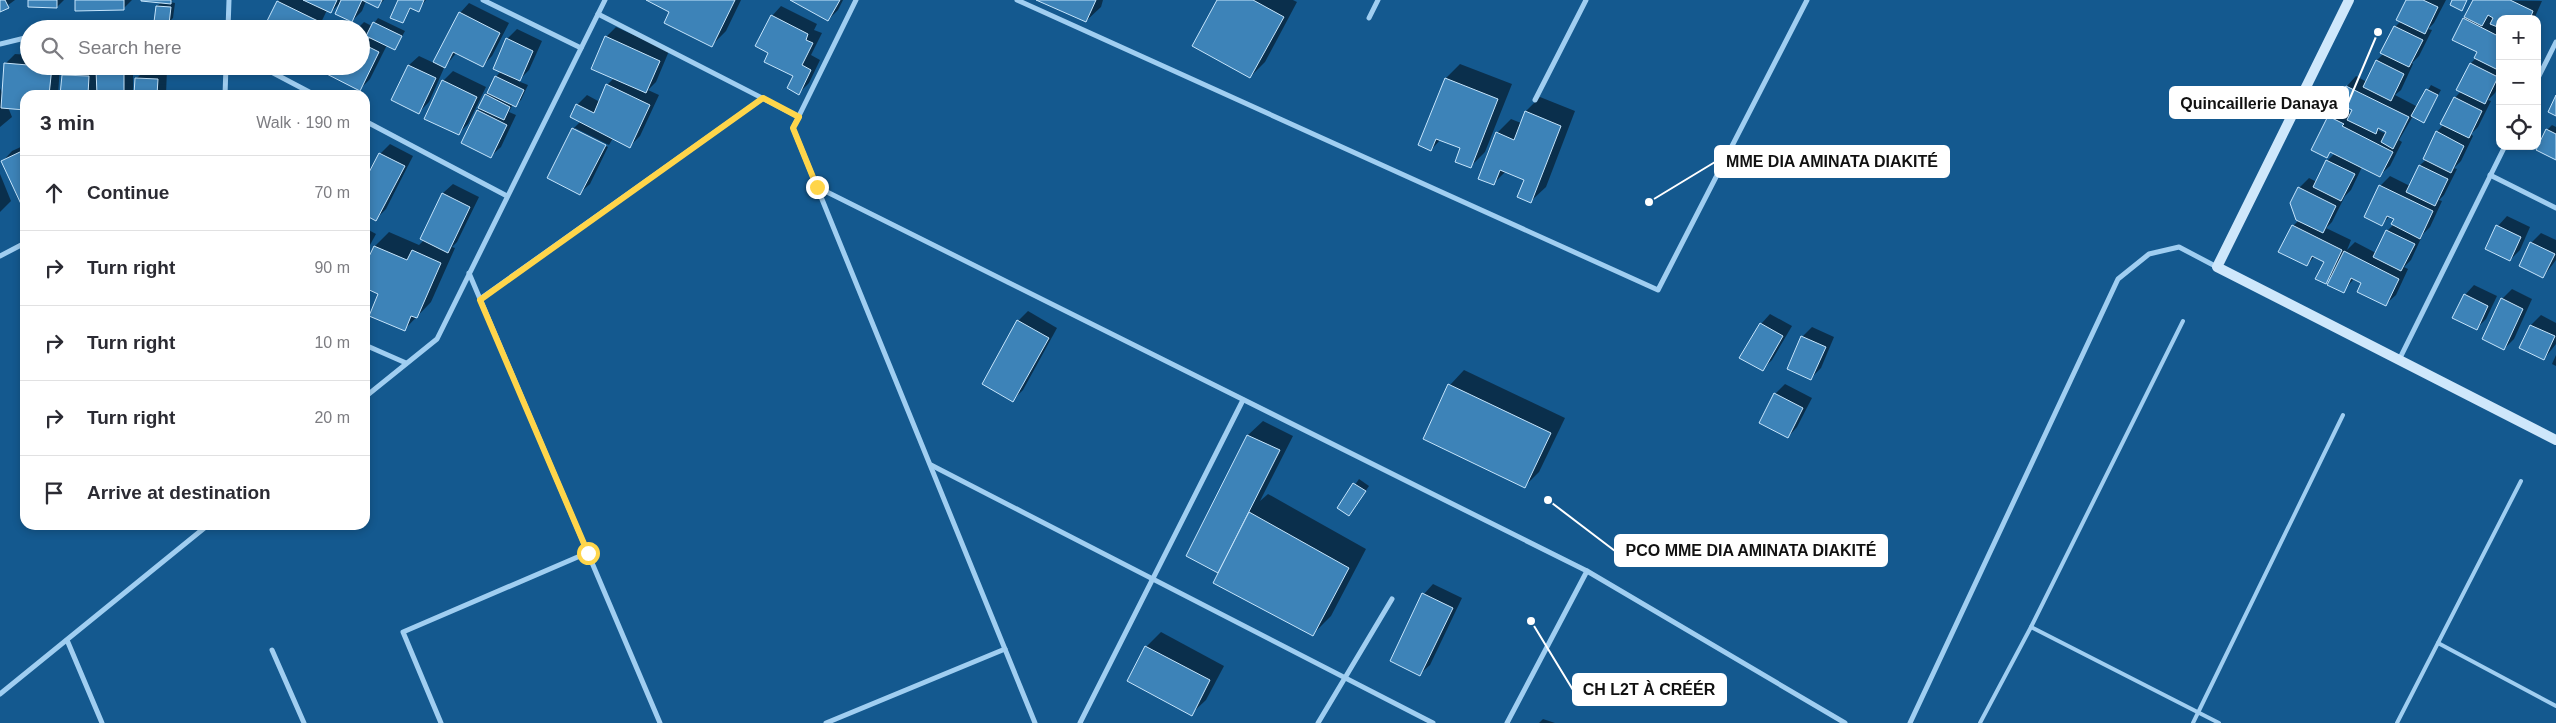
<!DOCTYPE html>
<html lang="en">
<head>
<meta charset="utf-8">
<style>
  :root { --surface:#fff; --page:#f2f2f3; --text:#2b2b33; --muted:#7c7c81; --line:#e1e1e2 }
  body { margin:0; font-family:Helvetica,sans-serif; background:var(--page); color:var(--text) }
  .controls { position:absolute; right:15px; top:15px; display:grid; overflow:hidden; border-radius:10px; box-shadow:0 2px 8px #0003 }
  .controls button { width:45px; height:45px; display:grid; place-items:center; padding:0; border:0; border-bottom:1px solid var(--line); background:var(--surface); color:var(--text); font:25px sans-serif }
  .stop { position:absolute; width:15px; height:15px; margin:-11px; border:4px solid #ffd54a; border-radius:50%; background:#fff }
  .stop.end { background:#ffd54a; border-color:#fff; box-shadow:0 1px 5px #0008 }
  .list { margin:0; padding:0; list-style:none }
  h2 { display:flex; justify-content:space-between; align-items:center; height:65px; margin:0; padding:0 20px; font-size:21px }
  h2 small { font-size:16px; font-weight:400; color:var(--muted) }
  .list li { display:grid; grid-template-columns:32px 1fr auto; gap:15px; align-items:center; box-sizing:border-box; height:75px; padding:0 20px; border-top:1px solid var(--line) }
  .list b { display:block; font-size:19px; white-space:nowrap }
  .list em { font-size:16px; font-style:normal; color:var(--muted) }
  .icon { flex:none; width:28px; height:28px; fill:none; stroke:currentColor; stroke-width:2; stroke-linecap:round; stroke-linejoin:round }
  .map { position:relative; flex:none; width:2556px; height:723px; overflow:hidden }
  .search { position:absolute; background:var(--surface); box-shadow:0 2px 8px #0003; left:20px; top:20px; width:350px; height:55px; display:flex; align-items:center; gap:12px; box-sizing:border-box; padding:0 18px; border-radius:28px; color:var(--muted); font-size:19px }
  .panel { position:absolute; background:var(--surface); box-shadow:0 2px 8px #0003; left:20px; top:90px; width:350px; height:440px; border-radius:15px }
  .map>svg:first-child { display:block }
  .shadow { fill:#0007; fill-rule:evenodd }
  .building { fill:#3d83b8; stroke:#c6e5fc }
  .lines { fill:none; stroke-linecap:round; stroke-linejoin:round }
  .lane { stroke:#a0cef1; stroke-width:4 }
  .street { stroke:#a0cef1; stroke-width:5 }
  .secondary { stroke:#cee7fb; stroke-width:10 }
  .route { stroke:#ffd54a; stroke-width:6 }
  .leader { fill:none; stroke:#fff; stroke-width:2 }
  .callout-dot { fill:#fff; stroke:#14598f; stroke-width:2 }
  .callout { fill:#fff; stroke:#fff; stroke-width:2 }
  .callout-label { font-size:16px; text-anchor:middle; font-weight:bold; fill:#111 }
</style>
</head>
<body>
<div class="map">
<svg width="2556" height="723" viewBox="0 0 2556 723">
  <rect width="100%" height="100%" fill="#14598f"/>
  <g class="shadow">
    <polygon points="0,0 15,0 0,11"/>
    <polygon points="29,0 64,0 57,7"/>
    <polygon points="76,0 132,0 123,9"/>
    <polygon points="142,0 173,0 170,2 175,3 173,18 169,22 157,6 162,2"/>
    <polygon points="279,0 384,0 378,6 366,1 362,11 352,21 342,1 331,12 327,10 318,29 264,29"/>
    <polygon points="399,0 426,0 418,10 412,7 402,22"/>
    <polygon points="649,0 741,0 726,31 712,45 671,11"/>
    <polygon points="793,0 843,0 838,10 828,20"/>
    <polygon points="1039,0 1103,0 1101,7 1086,21"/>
    <polygon points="1218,0 1293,0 1297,2 1265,62 1250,77"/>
    <path d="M2407,0H2446L2434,23L2428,29L2432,30L2419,56L2412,63L2413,64L2401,90L2395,95L2418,107L2431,85L2441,90L2423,121L2413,116L2399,140L2402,142L2390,166L2380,175L2362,167L2351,190L2345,196L2332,222L2326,228L2351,240L2347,250L2355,242L2376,253L2387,231L2394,224L2396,219L2390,216L2382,224L2366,216L2380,186L2390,176L2410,186L2420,165L2427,159L2437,132L2444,124L2455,98L2461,91L2471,63L2476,58L2478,51L2464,19L2474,0L2542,1L2534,19H2500V82L2495,93L2488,100L2491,101L2478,127L2471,134L2473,136L2461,161L2454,168L2457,169L2444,195L2439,200L2442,201L2430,227L2423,234L2411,260L2404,267L2408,269L2396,295L2386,304L2363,283L2354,279L2343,291L2334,274L2325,282V261L2315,256L2307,265L2293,226L2299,220V188L2309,178L2317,182L2327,161L2335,153L2331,151L2327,156L2329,117L2339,107L2352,113L2353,110L2339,103L2347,86L2356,76L2367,82L2377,60L2384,53L2395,27L2401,21ZM2380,128L2387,131L2386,134L2378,130Z"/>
    <polygon points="469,3 509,23 492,56 483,65 457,52 444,68 429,102 419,112 393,99 409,65 419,56 434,63 460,13"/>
    <polygon points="781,6 817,24 814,30 822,33 811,55 820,60 809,83 799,93 795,76 770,52 772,16"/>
    <polygon points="378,18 405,31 395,49 387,45 370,79 360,89 361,29 340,29 347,21 359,27 364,22 372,26"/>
    <polygon points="616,27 669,51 656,82 648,90 659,95 640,136 630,146 613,138 609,145 575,128 575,131 608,147 590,184 580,193 549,177 573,129 581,121 577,105 587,95 600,102 607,85 614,78 593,68 606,37"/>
    <polygon points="517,29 542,41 529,70 518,81 528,85 521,100 516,105 513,104 509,112 516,115 501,147 491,156 478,111 496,77 501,71 507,39"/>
    <polygon points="15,54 29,55 29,66 60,66 58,95 25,95 25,109 8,107 12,117 0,127 0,88 3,95 5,64"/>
    <polygon points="1460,64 1512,84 1485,152 1471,166 1462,148 1441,139 1431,150 1446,78"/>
    <polygon points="72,66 133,66 133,93 136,93 136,79 146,69 167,69 166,95 61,95 63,75"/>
    <polygon points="453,71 486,87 468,124 458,134 425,118 444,80"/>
    <polygon points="1540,97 1575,111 1546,187 1531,201 1526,179 1506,171 1493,184 1497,133 1511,119 1521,123 1526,111"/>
    <polygon points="2552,125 2556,127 2556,159 2547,130"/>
    <polygon points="390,144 413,156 386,209 376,219 365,213 365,183 380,154"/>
    <polygon points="25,145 25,200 3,161 12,151"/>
    <polygon points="0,174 11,201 0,212"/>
    <polygon points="453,184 479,197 457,242 452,247 455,248 431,302 404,330 380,293 365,287 365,269 375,246 389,232 419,245 424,240 421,238 443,193"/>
    <polygon points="2507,216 2530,227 2520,250 2510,260 2498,226"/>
    <polygon points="365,228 376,234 365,254"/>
    <polygon points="2541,233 2556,240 2556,260 2543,277 2531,243"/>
    <polygon points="2474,285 2497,296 2486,319 2476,329 2465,295"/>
    <polygon points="2512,289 2532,299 2514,339 2504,349 2502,299"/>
    <polygon points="1028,311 1057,328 1023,390 1013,400 1018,321"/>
    <polygon points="1770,314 1792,326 1772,360 1762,370 1761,324"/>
    <polygon points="2541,315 2556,323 2556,344 2544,359 2521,348 2531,325"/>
    <polygon points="1812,327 1834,337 1821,368 1811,378 1802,337"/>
    <polygon points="2556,355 2556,366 2552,364"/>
    <polygon points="1464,370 1565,418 1539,472 1525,486 1424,438 1450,385"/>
    <polygon points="1785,384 1812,398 1797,427 1788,437 1775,394"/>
    <polygon points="1263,421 1293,436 1260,501 1268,494 1366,549 1331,616 1313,634 1219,573 1188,555 1248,435"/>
    <polygon points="1359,479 1369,486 1349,515 1339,508"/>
    <polygon points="1433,584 1462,598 1430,665 1420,674 1391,661 1424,594"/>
    <polygon points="1161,632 1224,666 1206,700 1191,714 1146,647"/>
    <polygon points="1543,719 1555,723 1539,723"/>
  </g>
  <g class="building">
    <polygon points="0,0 5,0 9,8 0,12"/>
    <polygon points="28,0 57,0 57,8 28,7"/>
    <polygon points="75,0 124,0 124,10 75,11"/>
    <polygon points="141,0 171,0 171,4 141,1"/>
    <polygon points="303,0 337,0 331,13"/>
    <polygon points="341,0 382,0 378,8 362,0 352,22 335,14"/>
    <polygon points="398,0 424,0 419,12 410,8 403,23 390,18"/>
    <polygon points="646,0 735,0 712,47 664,23 669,12"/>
    <polygon points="790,0 840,0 828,21"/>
    <polygon points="1036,0 1096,0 1086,22"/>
    <polygon points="1217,0 1253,0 1284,17 1250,78 1192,46"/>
    <polygon points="2406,0 2423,0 2438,7 2425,34 2396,20"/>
    <polygon points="2452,0 2467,0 2462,11 2450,5"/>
    <polygon points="2473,0 2510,0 2533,11 2530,19 2500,19 2500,28 2490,24 2493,18 2488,15 2482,26 2464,17"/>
    <polygon points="277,1 318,21 314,29 263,29"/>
    <polygon points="156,6 171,7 169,24 154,22"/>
    <polygon points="459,12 500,33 483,67 453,52 445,68 433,62"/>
    <polygon points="771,15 808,34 806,40 813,43 802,65 811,70 799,95 787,88 793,76 764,62 768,53 755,46"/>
    <polygon points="2463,18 2500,37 2500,71 2474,58 2477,52 2452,40"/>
    <polygon points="373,22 402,36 395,50 366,36"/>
    <polygon points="2394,26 2423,40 2409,67 2380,53"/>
    <polygon points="361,35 369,38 365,45 379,52 360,91 317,69 319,66 361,66"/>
    <polygon points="605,36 660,61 646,93 591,69"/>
    <polygon points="506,38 533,51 520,81 493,69"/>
    <polygon points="2376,60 2404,74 2391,101 2363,87"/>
    <polygon points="4,63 52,67 49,95 25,95 25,110 1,108"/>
    <polygon points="2470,63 2498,77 2485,104 2456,90"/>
    <polygon points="408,65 436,78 419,114 391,100"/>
    <polygon points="124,68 124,95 97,95 96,69"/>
    <polygon points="62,75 89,76 88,95 60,95"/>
    <polygon points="495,76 524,90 516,107 487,93"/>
    <polygon points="135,78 158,79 157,95 134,95"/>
    <polygon points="1445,78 1498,99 1471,168 1455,162 1460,148 1436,139 1431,151 1418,145"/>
    <polygon points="442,80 477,97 459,135 424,119"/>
    <polygon points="606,84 650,105 630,148 570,117 576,104 594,113"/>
    <polygon points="2346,86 2409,117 2393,149 2381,142 2386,132 2378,128 2376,134 2347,120 2352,110 2337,103"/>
    <polygon points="2426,89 2438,95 2424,123 2411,116"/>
    <polygon points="485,94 510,107 504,120 478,108"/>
    <polygon points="2556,95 2556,116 2548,112"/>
    <polygon points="2454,97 2482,111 2469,138 2440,124"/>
    <polygon points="477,110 507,125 491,158 461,143"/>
    <polygon points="1525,111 1561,126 1531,203 1517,197 1524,180 1500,170 1494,185 1478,179 1496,132 1514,140"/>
    <polygon points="2328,116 2344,124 2342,126 2393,152 2380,177 2330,152 2327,158 2311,150"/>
    <polygon points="572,128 606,145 580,195 547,178"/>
    <polygon points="2546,129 2556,134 2556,160 2536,150"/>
    <polygon points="2436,131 2464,146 2451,173 2423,159"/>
    <polygon points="22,151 25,158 25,202 21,204 1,161"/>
    <polygon points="379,153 405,166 376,221 365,215 365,180"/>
    <polygon points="2326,160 2355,174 2341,201 2313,187"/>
    <polygon points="2419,165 2448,179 2435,206 2406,192"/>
    <polygon points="2379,185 2433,211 2420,239 2391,224 2394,219 2387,216 2382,226 2364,217"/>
    <polygon points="2298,187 2336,206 2323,233 2296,220 2290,203"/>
    <polygon points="442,193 470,207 448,253 420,239"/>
    <polygon points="2292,225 2342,250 2326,284 2315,279 2324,262 2312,256 2307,266 2278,252"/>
    <polygon points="2496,225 2521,237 2510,261 2485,249"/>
    <polygon points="2386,230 2415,244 2401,271 2373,257"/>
    <polygon points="2530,242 2555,254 2543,278 2519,266"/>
    <polygon points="374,246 407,260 412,250 441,263 417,318 411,316 405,331 369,316 378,294 365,288 365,265"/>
    <polygon points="2344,251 2399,279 2386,306 2357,292 2361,283 2351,278 2344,293 2327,285"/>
    <polygon points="2464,294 2488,306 2477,330 2452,318"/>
    <polygon points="2501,298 2523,309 2504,350 2482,339"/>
    <polygon points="1017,320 1049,338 1013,402 982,384"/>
    <polygon points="1760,323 1783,336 1763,371 1739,358"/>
    <polygon points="2530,325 2555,336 2544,360 2519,348"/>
    <polygon points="1801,336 1826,347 1811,380 1787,369"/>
    <polygon points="1448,384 1551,433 1525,488 1423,439"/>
    <polygon points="1774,393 1803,408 1788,438 1759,423"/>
    <polygon points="1247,435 1280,450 1218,573 1186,556"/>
    <polygon points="1353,483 1366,491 1349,516 1337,508"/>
    <polygon points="1249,512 1349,568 1313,636 1213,583"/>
    <polygon points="1422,593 1453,608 1420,676 1390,661"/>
    <polygon points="1145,646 1210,680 1192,716 1127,681"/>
  </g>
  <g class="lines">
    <g class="lane">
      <polyline points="2031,627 2219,723"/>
      <polyline points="2438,643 2556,706"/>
      <polyline points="1980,723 2031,627 2183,321"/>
      <polyline points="2193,723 2343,415"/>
      <polyline points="2397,723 2521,481"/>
    </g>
    <g class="street">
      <polyline points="483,0 581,48"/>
      <polyline points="856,0 793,128 1035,723"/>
      <polyline points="1017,0 1658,290 1807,0"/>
      <polyline points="598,14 799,117"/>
      <polyline points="1369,18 1378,0"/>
      <polyline points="228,29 229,0"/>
      <polyline points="0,44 29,37"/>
      <polyline points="260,66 315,95"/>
      <polyline points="2537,80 2556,42"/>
      <polyline points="225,95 226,66"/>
      <polyline points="1535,100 1586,0"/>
      <polyline points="365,121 507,196"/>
      <polyline points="2490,175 2556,208"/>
      <polyline points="817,187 1587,571 1845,723"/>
      <polyline points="0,256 25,243"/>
      <polyline points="469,273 660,723"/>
      <polyline points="480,299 763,98"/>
      <polyline points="365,345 406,363"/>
      <polyline points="2399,360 2505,146"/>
      <polyline points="365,397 437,339 605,0"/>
      <polyline points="931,465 1433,723"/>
      <polyline points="67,640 102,723"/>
      <polyline points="272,650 304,723"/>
      <polyline points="0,694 208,525"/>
      <polyline points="441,723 403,632 587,553"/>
      <polyline points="826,723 1005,649"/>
      <polyline points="1080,723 1243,400"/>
      <polyline points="1318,723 1392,599"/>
      <polyline points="1507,723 1587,571"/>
      <polyline points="1910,723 2118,279 2149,254 2179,247 2217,267"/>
    </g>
    <polyline class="secondary" points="2349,0 2217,267 2556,440"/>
  </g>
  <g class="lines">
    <polyline class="route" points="588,553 480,300 763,98 799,117 793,128 817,187"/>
  </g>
  <path class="leader" d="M2378 32L2348 103M1649 202L1715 162M1548 500L1615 551M1531 621L1573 690"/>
  <g class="callout-dot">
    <circle cx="2378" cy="32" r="5"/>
    <circle cx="1649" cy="202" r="5"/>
    <circle cx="1548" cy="500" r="5"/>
    <circle cx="1531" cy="621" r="5"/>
  </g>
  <g class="callout">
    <rect x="2170" y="87" width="178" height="31" rx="5"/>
    <rect x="1715" y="146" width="234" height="31" rx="5"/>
    <rect x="1615" y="535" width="272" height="31" rx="5"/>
    <rect x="1573" y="674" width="153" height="31" rx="5"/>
  </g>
  <g class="callout-label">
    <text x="2259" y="109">Quincaillerie Danaya</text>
    <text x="1832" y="167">MME DIA AMINATA DIAKITÉ</text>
    <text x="1751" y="556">PCO MME DIA AMINATA DIAKITÉ</text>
    <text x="1649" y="695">CH L2T À CRÉÉR</text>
  </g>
</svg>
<div class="controls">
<button>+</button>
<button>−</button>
<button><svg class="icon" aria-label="locate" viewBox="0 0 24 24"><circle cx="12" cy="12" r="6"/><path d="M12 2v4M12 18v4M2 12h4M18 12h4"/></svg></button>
</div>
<div class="stop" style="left:588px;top:553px"></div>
<div class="stop end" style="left:817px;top:187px"></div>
<div class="search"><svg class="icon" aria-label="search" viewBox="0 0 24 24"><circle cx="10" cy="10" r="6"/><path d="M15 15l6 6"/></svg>Search here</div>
<section class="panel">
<h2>3 min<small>Walk · 190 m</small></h2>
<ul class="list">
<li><svg class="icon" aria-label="ahead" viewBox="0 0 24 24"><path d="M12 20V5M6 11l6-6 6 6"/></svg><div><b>Continue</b></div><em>70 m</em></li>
<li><svg class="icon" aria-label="right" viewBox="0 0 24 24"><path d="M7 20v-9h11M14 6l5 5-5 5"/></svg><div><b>Turn right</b></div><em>90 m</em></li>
<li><svg class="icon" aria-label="right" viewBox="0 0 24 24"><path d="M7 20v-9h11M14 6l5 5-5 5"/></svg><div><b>Turn right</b></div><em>10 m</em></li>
<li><svg class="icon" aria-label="right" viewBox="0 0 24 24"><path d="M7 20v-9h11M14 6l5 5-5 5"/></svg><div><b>Turn right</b></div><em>20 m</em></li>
<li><svg class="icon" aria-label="arrive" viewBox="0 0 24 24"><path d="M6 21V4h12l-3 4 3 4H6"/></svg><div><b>Arrive at destination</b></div></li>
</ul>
</section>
</div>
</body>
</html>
